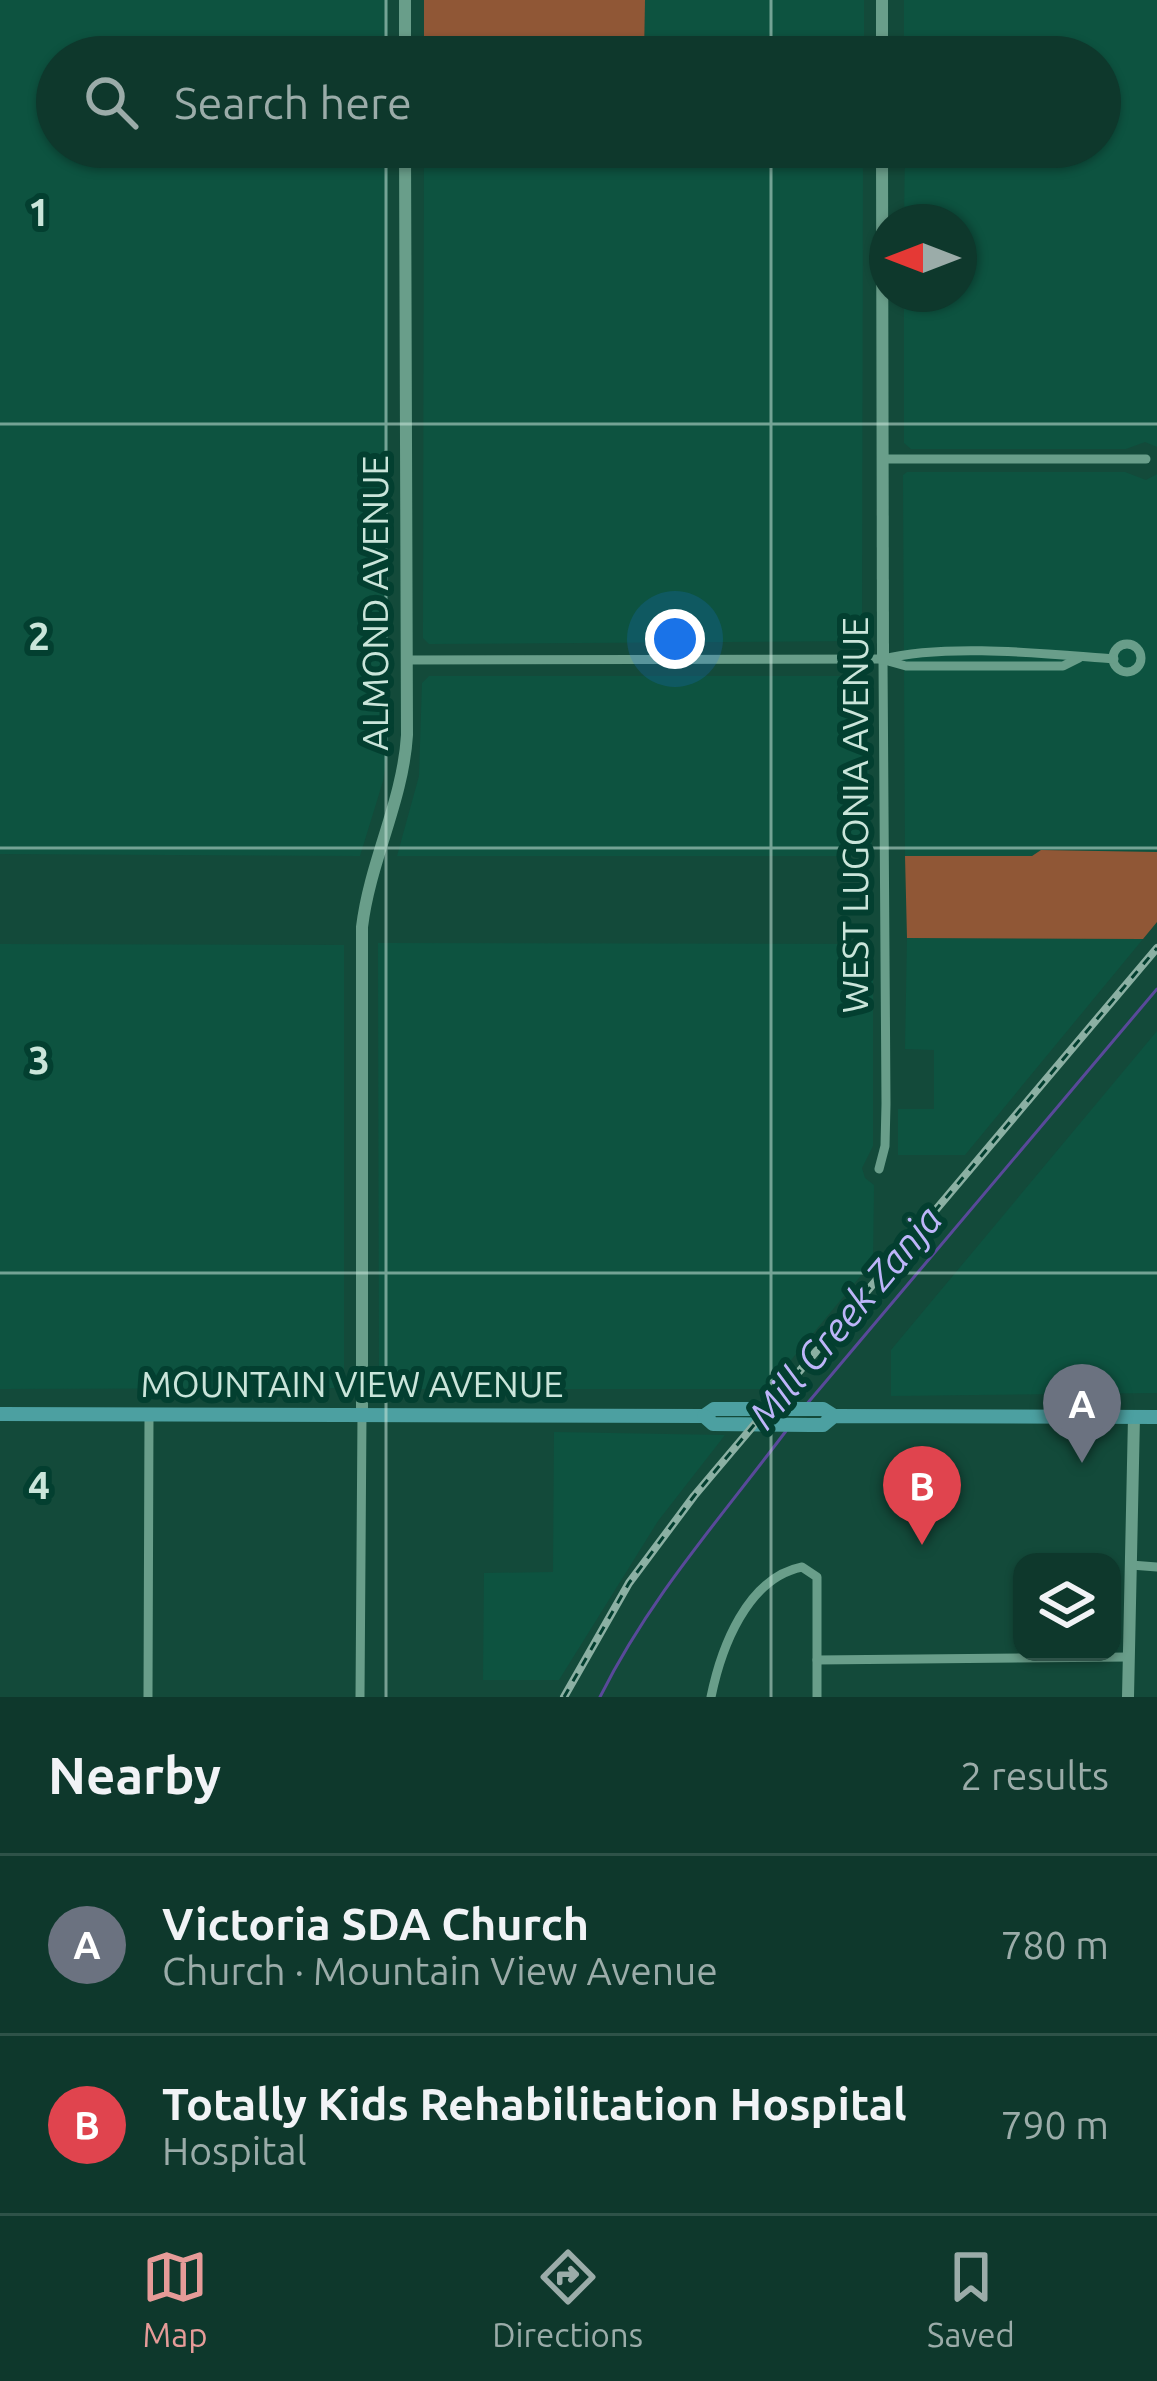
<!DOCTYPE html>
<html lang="en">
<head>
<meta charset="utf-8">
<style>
  :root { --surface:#0e382c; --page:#173f34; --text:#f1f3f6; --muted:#9baca9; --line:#2e5248; --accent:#e69b98 }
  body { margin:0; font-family:Ubuntu,sans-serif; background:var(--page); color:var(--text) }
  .controls { position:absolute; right:36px; bottom:36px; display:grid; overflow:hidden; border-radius:24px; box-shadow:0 3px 9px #0004 }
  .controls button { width:108px; height:108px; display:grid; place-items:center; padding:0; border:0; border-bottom:3px solid var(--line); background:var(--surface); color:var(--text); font:60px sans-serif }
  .compass { position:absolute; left:869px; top:204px; width:108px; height:108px; border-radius:50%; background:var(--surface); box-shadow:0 3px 9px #0004; rotate:270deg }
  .you { position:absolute; left:675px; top:639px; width:42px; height:42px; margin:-30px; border:9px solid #fff; border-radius:50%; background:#1a73e8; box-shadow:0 0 0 18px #1a73e833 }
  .badge { display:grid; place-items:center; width:78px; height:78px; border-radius:50%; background:var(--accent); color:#fff; font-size:39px; font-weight:700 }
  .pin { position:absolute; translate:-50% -99px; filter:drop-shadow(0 3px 6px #0008) }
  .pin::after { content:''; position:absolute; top:63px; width:42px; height:36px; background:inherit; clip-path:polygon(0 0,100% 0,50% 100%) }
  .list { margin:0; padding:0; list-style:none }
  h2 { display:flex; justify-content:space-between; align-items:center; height:156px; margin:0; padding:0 48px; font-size:51px }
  h2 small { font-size:39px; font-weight:400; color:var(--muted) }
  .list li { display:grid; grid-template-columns:78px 1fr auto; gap:36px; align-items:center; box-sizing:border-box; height:180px; padding:0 48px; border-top:3px solid var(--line) }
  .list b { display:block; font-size:45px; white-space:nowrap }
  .list p { margin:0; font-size:39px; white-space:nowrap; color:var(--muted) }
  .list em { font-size:39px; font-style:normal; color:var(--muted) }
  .icon { flex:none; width:66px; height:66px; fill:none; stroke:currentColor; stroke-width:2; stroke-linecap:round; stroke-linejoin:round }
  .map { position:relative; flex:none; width:1157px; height:1697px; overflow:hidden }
  .search { position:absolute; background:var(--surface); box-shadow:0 3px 9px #0004; left:36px; right:36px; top:36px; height:132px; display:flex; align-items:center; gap:30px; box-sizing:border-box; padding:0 42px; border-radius:66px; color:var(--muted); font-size:45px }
  .sheet { height:516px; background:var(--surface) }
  nav { display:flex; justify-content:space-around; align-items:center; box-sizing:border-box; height:168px; border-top:3px solid var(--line); background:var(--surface); font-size:33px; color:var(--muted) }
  nav a { display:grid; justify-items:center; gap:6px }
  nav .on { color:var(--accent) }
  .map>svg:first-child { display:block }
  .built { fill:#0d5340 }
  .green { fill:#905736 }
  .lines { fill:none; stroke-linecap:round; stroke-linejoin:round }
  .stream { stroke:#59499a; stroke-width:3 }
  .minor { stroke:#699e8a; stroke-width:9 }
  .tertiary { stroke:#699e8a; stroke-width:12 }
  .secondary { stroke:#4ca0a1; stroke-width:14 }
  .rail-casing { stroke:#8bb0a3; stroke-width:8 }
  .rail { stroke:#033f30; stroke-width:3; stroke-dasharray:9; stroke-linecap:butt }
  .grid { fill:none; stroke:#cae5da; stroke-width:3; stroke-opacity:0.55 }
  .labels { text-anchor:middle; stroke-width:12; stroke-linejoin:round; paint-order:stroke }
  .street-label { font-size:36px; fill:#cae5da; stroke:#033f30 }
  .water-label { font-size:39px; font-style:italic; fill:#bdb5f9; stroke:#033f30 }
  .grid-label { font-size:39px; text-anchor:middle; font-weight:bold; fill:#cae5da; stroke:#033f30; stroke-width:12; stroke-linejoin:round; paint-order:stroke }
</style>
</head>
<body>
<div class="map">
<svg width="1157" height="1697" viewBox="0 0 1157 1697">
  <rect width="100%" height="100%" fill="#134a3a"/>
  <g class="built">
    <polygon points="0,0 388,0 388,57 57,57 57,147 388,147 388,749 383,781 360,856 0,854"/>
    <polygon points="645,0 864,0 864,57 644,57"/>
    <polygon points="904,0 1157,0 1157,447 1145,442 1126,449 911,449 904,443 904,294 959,294 959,222 904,222 905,147 1100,147 1100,57 904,57"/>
    <polygon points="424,147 863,147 862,633 857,641 429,644 423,638"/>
    <polygon points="907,472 1125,472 1146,480 1157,474 1157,852 1042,850 1032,856 905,856 903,475"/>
    <polygon points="429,676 859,676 865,682 872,856 397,856 419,776 422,683"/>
    <polygon points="907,938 1143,939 965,1155 898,1155 898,1109 934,1109 934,1050 905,1049"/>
    <polygon points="378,943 873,944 873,1146 862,1168 865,1178 874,1185 873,1261 767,1389 379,1389"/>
    <polygon points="0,944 344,945 344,1388 0,1389"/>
    <polygon points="1157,1031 1157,1393 891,1396 891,1350"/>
    <polygon points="554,1432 725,1435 658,1521 559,1680 483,1680 484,1573 553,1572"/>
  </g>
  <g class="green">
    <polygon points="424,0 645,0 644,57 424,57"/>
    <polygon points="1041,850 1157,852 1157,922 1143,939 907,938 905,856 1032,856"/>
  </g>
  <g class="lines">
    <g class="stream">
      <polyline points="806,1405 1157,989"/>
      <path d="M600,1697C650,1597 719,1520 786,1431"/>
    </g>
    <g class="minor">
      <polyline points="883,459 1146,459"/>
      <circle cx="1127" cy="658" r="14"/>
      <path d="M407,660L883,659C949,643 1046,654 1114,659"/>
      <polyline points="888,661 906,666 1063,666 1079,658"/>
      <polyline points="879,1169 885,1146 886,1104 883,659"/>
      <polyline points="1131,1565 1157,1567"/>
      <polyline points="817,1660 1129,1657"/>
      <polyline points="148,1697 149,1415"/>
      <polyline points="360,1697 362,1414"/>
      <path d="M711,1697C721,1648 747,1578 802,1567L817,1577V1697"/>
    </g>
    <g class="tertiary">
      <polyline points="405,0 405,57"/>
      <polyline points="882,0 882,57"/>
      <polyline points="882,147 883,659"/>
      <path d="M362,1414V927C370,861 403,801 407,735L405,147"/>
      <polyline points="1128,1697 1134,1417"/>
    </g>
    <g class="secondary">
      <polyline points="0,1414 704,1416 714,1409 823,1409 834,1416"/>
      <polyline points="704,1416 713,1424 810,1425 823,1425 834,1416 1157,1417"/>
    </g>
    <g class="rail-casing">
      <polyline id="rail" points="564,1697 629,1583 694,1496 1157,948"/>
    </g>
    <use href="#rail" class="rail"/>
  </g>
  <path class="grid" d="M386,0V57M771,0V57M386,147V1697M771,147V1697M0,424H1157M0,848H1157M0,1273H1157"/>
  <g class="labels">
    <g class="street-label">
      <text transform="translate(375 603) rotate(-90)" y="13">ALMOND AVENUE</text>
      <text transform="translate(855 815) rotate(-90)" y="13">WEST LUGONIA AVENUE</text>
      <text x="352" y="1397">MOUNTAIN VIEW AVENUE</text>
    </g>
    <g class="water-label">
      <text transform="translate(845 1317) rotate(-50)" y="14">Mill Creek Zanja</text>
    </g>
  </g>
  <g class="grid-label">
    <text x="39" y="226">1</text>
    <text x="39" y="650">2</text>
    <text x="39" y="1074">3</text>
    <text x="39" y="1499">4</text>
  </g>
</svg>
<div class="controls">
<button><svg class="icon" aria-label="layers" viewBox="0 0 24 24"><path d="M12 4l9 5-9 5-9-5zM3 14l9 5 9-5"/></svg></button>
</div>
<svg class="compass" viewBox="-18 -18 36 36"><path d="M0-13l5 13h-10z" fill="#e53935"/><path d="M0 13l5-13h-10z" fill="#9baca9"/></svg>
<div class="you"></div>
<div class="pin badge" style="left:1082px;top:1463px;background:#6b7280">A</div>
<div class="pin badge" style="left:922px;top:1545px;background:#e0444e">B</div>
<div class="search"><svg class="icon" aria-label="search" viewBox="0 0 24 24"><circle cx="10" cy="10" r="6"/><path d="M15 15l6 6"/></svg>Search here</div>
</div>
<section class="sheet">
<h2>Nearby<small>2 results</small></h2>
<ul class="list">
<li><span class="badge" style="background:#6b7280">A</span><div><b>Victoria SDA Church</b><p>Church · Mountain View Avenue</p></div><em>780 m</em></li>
<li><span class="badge" style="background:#e0444e">B</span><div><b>Totally Kids Rehabilitation Hospital</b><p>Hospital</p></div><em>790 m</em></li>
</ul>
</section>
<nav>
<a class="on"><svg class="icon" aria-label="map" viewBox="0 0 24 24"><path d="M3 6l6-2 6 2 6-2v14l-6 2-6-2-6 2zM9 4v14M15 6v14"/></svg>Map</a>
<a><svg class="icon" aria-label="directions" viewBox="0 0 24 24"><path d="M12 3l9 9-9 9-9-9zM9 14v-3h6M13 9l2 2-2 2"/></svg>Directions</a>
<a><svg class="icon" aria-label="saved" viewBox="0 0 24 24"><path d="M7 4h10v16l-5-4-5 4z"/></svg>Saved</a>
</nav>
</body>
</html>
